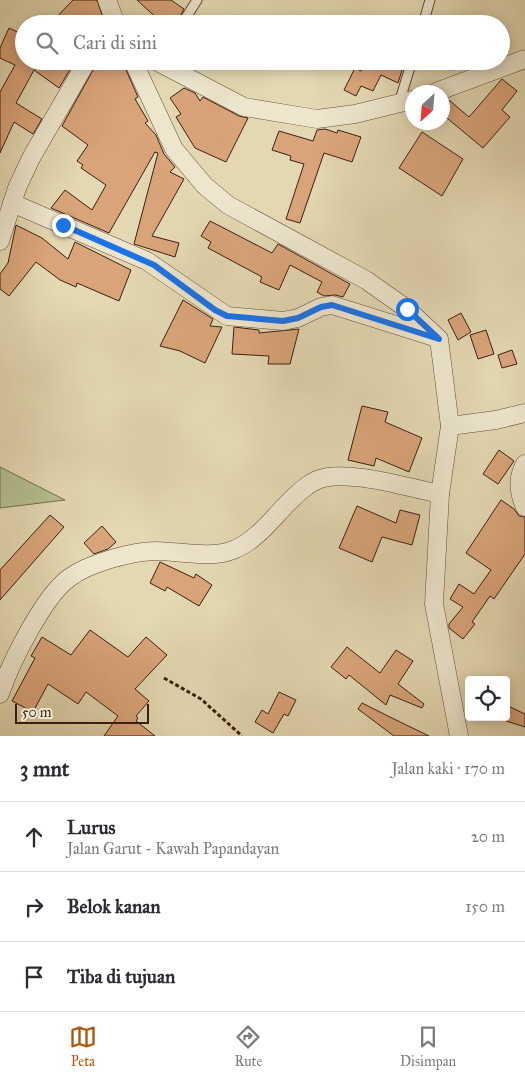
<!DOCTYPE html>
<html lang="id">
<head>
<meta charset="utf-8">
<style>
  :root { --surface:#fff; --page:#f7f7f7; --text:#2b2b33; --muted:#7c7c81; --line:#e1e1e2; --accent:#b45309 }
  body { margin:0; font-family:"IM FELL Great Primer",serif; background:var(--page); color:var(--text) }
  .controls { position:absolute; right:15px; bottom:15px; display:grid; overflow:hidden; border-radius:5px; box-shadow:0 2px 12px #0003 }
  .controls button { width:45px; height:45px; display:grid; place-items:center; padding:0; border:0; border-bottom:1px solid var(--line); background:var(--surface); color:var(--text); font:25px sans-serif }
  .compass { position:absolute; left:405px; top:85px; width:45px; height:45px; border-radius:50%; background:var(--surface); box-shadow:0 2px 12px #0003; rotate:206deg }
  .scale { position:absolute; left:15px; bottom:12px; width:134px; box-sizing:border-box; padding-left:5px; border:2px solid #3c1f10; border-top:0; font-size:14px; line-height:18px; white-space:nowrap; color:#3c1f10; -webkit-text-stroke:4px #ede6cd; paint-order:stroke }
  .stop { position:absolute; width:15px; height:15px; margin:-11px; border:4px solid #1a73e8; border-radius:50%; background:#fff }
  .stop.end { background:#1a73e8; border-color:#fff; box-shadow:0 1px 5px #0008 }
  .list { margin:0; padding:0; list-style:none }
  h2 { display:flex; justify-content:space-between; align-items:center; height:65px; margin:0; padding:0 20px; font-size:21px }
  h2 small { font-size:16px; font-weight:400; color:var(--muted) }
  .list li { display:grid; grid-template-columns:32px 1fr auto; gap:15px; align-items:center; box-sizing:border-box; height:70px; padding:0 20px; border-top:1px solid var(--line) }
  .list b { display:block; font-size:19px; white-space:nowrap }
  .list p { margin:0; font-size:16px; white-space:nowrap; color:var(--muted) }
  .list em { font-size:16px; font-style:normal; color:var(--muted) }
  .icon { flex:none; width:28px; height:28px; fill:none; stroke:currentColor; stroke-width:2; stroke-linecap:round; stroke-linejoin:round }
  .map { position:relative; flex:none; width:525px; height:736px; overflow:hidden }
  .search { position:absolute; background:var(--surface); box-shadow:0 2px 12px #0003; left:15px; right:15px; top:15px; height:55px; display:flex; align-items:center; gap:12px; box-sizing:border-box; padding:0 18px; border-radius:28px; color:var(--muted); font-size:19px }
  .sheet { height:275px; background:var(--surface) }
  nav { display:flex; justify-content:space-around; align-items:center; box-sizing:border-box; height:70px; border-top:1px solid var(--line); background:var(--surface); font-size:14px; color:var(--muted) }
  nav a { display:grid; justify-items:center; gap:2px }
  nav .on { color:var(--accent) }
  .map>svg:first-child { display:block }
  .green { fill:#b3bf8d; stroke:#786f4e }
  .building { fill:#d9a47a; stroke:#3c1f10 }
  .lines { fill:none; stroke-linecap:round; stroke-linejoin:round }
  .service-casing { stroke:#664d38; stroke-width:11 }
  .minor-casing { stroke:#664d38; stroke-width:19 }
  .path { stroke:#3c1f10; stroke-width:3; stroke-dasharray:4 2.5; stroke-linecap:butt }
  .service { stroke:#ede6cd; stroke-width:9 }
  .minor { stroke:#ede6cd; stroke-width:18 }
  .route { stroke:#1a73e8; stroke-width:6 }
</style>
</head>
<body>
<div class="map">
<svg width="525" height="736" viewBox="0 0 525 736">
  <rect width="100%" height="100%" fill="#e3d8b2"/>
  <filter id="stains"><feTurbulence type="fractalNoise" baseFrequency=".004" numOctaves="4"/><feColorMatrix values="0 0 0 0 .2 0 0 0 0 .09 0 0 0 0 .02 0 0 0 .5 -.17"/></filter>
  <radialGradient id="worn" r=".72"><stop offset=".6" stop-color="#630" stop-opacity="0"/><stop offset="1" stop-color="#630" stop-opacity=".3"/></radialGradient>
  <polygon class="green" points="0,467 65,500 0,508"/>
  <g class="building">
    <polygon points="73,0 97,0 105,24 50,24"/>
    <polygon points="137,0 171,0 184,9 176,24 163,24"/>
    <polygon points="9,28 24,35 24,61 75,61 59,88 34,70 16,103 42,119 33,134 14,122 0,153 0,92 15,65 0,58 0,48"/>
    <polygon points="98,61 123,63 138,97 135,99 148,121 145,123 156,135 164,154 175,167 170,172 184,179 152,236 179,243 175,257 134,244 158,153 155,152 109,233 51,208 65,190 92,210 106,185 81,168 83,165 77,161 88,145 62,126"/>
    <polygon points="348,61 405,61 398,83 381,75 373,91 361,86 356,96 344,90 355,68 361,71 362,68"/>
    <polygon points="502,79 517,91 502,110 510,117 483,148 442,114 442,107 449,100 469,117"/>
    <polygon points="184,88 195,93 200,101 203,97 239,116 248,118 226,162 195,148 176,117 181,114 170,98"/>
    <polygon points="325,129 337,133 338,130 361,137 352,162 324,153 300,223 286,219 304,164 290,160 291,156 272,150 279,131 313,141 317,130"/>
    <polygon points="422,132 463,159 442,196 399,168"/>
    <polygon points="210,221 272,253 278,244 350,284 343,297 335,295 324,296 317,292 322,282 290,265 279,290 260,282 262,277 208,248 211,242 201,236"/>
    <polygon points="16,225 42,238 68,259 75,242 131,270 119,301 77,283 76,287 60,280 36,262 9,296 0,289 0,274 8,263"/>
    <polygon points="183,300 213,319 210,326 222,327 205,363 180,351 160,346"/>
    <polygon points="461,313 471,332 458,340 448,320"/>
    <polygon points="234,327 259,330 259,333 299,329 290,364 268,364 269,356 232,354"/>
    <polygon points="486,330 494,354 478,359 470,335"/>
    <polygon points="512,350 517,364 502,368 498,355"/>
    <polygon points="362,406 388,412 385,422 422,438 409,472 376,458 374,466 348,460"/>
    <polygon points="499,450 514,461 498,484 483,474"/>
    <polygon points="501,500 514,509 519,516 525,517 525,554 494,599 490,596 472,622 475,624 463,639 449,628 449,624 463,607 450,599 459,584 474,594 491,570 466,553"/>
    <polygon points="357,506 396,523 400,510 420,515 412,545 382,537 372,562 339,548"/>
    <polygon points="50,515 64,527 0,600 0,570"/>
    <polygon points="102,526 116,542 108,549 94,554 84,543"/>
    <polygon points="160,562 194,578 196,574 212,585 199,606 167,587 165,591 150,583"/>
    <polygon points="90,630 128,657 146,637 167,655 135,689 149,701 136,716 138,718 136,721 155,736 104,736 118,716 86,692 78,704 48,684 33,712 12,701 35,658 31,656 42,637 71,655"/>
    <polygon points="347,647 380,673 396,650 413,661 398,684 424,704 422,708 390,695 386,705 349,675 346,679 331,667"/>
    <polygon points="279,692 296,700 288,716 284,714 273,733 255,722 262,710 268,714"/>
    <polygon points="362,703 394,719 429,736 394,736 358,709"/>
    <polygon points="506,705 525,714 525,727 506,721"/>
  </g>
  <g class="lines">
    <g class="service-casing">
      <g id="service">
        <polyline points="182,24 197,0"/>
        <polyline points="423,24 430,0"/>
        <polyline points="399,103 412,61"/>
      </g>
    </g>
    <g class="minor-casing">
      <g id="minor">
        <polyline points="107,0 116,24"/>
        <polyline points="133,61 174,149 205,186 228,205 366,280 407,309 439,339 450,426 440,494 434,604 459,736"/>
        <polyline points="156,61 244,107 317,119 355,114 412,100"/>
        <polyline points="436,92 525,59"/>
        <polyline points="12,203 147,261 227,316 283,321 298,318 321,307 332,305 434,337"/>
        <polyline points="0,241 17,188 31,158 87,61"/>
        <polyline points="450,426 496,420 525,413"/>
        <path d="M525,464C517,478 518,492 525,507"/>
        <path d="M0,694C10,664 43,597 69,578C89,563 130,552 155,551C178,551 212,559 233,550C254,542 270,522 285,506C295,496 304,486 317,480C345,468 409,488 440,494"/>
      </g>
    </g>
    <polyline class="path" points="164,678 201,699 242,736"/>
    <use href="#service" class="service"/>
    <use href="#minor" class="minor"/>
  </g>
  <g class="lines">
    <polyline class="route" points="63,225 154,265 215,310 227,316 283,321 298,318 321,307 332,305 439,339 407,309"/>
  </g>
  <rect width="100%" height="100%" filter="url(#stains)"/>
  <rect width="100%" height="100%" fill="url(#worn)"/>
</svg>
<div class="controls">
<button><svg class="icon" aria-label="locate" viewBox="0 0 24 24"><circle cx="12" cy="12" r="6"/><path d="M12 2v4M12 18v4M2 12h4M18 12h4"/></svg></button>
</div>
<svg class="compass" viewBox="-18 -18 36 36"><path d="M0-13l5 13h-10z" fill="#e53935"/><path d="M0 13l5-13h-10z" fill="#7c7c81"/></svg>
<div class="scale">50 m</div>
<div class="stop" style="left:407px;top:309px"></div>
<div class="stop end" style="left:63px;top:225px"></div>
<div class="search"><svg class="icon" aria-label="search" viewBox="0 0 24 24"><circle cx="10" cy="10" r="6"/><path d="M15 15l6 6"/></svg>Cari di sini</div>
</div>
<section class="sheet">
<h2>3 mnt<small>Jalan kaki · 170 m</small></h2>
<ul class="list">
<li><svg class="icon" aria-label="ahead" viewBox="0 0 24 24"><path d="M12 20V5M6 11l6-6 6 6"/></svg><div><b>Lurus</b><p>Jalan Garut - Kawah Papandayan</p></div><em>20 m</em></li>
<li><svg class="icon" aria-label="right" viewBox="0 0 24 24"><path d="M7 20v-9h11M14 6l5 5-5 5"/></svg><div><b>Belok kanan</b></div><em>150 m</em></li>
<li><svg class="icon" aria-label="arrive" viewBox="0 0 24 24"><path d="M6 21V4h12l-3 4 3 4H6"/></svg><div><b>Tiba di tujuan</b></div></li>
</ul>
</section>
<nav>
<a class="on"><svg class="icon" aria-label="map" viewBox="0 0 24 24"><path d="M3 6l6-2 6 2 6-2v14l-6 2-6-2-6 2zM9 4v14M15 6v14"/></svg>Peta</a>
<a><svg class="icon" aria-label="directions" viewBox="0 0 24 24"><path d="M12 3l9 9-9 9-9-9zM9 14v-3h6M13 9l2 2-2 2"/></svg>Rute</a>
<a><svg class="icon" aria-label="saved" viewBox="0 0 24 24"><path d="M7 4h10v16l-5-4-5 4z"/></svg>Disimpan</a>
</nav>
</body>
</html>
